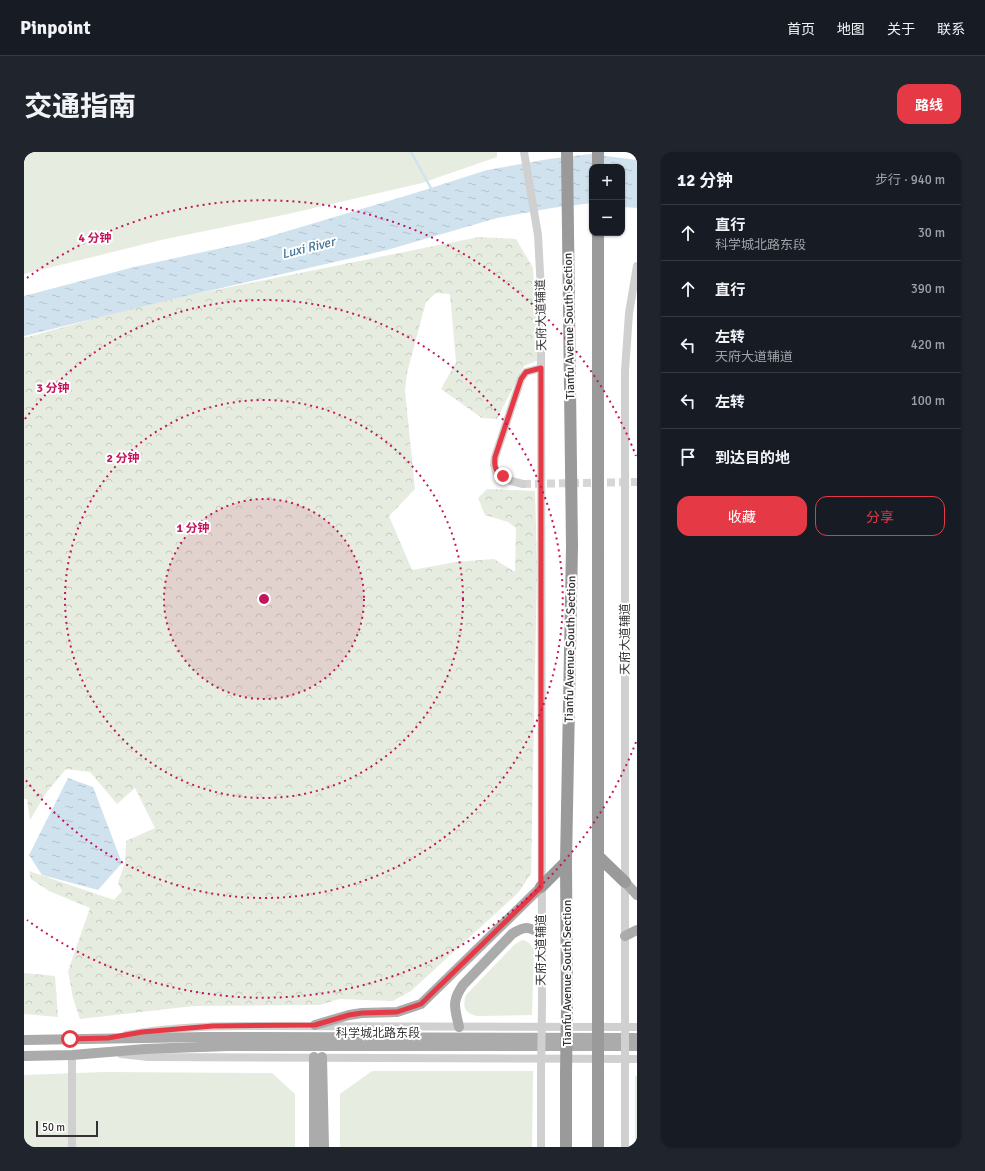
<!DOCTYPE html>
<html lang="zh">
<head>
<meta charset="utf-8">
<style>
  :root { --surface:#171b24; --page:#20242c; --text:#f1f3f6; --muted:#9ea1a6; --line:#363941; --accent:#e63946 }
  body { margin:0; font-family:Signika,"Noto Sans SC",sans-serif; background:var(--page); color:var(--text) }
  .controls { position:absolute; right:12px; top:12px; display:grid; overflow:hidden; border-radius:8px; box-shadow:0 1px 3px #0004 }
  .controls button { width:36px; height:36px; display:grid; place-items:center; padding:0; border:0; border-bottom:1px solid var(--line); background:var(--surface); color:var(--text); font:20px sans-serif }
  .scale { position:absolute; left:12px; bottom:10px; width:62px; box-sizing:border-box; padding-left:4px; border:2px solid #333; border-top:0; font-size:11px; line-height:14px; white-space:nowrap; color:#333; -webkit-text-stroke:3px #fff; paint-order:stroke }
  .stop { position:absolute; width:12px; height:12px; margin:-9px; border:3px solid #e63946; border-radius:50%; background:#fff }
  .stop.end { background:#e63946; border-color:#fff; box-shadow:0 1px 4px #0008 }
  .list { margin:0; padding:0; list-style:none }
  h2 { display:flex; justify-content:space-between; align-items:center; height:52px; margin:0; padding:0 16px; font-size:17px }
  h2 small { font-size:13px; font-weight:400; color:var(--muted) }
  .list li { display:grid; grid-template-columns:26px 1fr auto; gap:12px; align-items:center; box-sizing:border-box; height:56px; padding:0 16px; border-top:1px solid var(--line) }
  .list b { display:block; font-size:15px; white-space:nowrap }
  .list p { margin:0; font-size:13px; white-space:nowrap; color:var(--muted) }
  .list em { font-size:13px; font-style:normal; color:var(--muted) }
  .actions { display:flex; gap:8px; padding:12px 16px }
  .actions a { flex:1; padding:9px 0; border:1px solid var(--accent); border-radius:12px; text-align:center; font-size:14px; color:var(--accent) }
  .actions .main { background:var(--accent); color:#fff }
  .icon { flex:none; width:22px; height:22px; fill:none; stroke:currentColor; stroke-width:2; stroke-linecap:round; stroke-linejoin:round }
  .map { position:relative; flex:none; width:613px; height:995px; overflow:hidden; border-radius:12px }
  header { display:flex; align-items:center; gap:24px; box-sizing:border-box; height:56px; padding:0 20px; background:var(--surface); border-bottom:1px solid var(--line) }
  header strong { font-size:19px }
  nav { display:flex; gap:22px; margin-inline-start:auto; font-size:14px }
  .intro { display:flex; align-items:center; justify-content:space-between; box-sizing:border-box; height:96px; padding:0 24px }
  h1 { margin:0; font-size:28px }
  .button { padding:10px 18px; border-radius:12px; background:var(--accent); color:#fff; font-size:14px; font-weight:700 }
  main { display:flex; gap:24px; padding:0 24px }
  aside { flex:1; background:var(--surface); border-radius:12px; box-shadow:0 1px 3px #0004 }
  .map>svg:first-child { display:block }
  .green { fill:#e6ecdf }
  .forest { fill:url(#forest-crowns) }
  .water { fill:url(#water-ripples) }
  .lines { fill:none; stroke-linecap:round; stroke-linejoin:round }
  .stream { stroke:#cfe2ee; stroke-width:2.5 }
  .minor-tunnel { stroke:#d6d6d6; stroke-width:8; stroke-dasharray:8 4; stroke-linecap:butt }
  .minor { stroke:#d0d0d0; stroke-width:8 }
  .major { stroke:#ababab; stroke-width:10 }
  .highway { stroke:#9a9a9a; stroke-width:12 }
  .minor-bridge { stroke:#d0d0d0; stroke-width:8 }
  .highway-bridge { stroke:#9a9a9a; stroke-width:12 }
  .route { stroke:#e63946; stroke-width:5 }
  .ring { fill:none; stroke:#c2185b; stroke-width:2; stroke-dasharray:2 4 }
  .labels { text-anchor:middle; stroke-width:4; stroke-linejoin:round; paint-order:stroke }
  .street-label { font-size:12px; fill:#333; stroke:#fff }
  .water-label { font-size:13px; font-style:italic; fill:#3f7597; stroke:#fff }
  .centre { fill:#c2185b; stroke:#fff; stroke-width:2 }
  .ring-label { font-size:12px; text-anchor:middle; font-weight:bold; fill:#c2185b; stroke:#fff; stroke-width:4; stroke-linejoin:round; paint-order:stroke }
</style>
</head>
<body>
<header>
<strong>Pinpoint</strong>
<nav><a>首页</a><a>地图</a><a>关于</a><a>联系</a></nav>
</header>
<div class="intro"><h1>交通指南</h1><a class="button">路线</a></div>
<main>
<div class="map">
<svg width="613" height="995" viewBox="0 0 613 995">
  <defs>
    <pattern id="forest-crowns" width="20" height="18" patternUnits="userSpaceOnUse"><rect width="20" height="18" fill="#e6ecdf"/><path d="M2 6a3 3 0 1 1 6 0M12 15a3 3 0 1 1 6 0" fill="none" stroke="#c6cbc0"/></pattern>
    <pattern id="water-ripples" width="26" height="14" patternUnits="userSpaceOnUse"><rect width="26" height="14" fill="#cfe2ee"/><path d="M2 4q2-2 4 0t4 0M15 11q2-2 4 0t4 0" fill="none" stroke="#b2c2cd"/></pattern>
  </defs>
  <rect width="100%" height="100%" fill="#fff"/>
  <g class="green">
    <polygon points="2,0 473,0 473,5 398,31 264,62 137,88 0,122 0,5"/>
    <path d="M498,788C504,789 507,792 510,798L508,863L454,864C441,862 438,855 442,843L490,793Z"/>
    <polygon points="348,919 509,919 508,995 316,995 316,942"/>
    <polygon points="80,920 248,921 271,942 271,995 0,995 0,923"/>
    <polygon points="611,924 613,924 613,995 611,993"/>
  </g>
  <g class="forest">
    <polygon points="455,85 492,87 509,116 515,208 500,214 473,267 458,266 417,237 432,210 426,142 412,141 402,150 383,221 381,238 391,337 365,364 388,418 432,410 470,407 491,420 492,376 484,370 461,363 454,346 463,337 511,339 513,416 507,722 494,741 387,839 369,849 315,847 296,853 169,854 56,867 49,846 44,819 66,756 25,739 7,727 5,719 90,748 98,739 94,731 101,711 102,689 131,676 111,636 93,652 66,620 42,617 22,641 6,668 3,647 0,647 0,186 127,151"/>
    <polygon points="0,821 31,824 34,865 0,862"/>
  </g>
  <g class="water">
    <polygon points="566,2 613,8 613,56 598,55 598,15 568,15 568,51 528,56 473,66 363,98 141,149 0,184 0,144 110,115 230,89 388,42 463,18 525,7"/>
    <polygon points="44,626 69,635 98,711 74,738 18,723 5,703"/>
  </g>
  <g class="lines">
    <polyline class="stream" points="387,0 408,38"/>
    <polyline class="minor-tunnel" points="499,332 613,330"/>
    <g class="minor">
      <polyline points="500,0 514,83 517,139 518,854"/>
      <polyline points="499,332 487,329 472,320 470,313 471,305 497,227 502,220 517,216"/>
      <polyline points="601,861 601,219 605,161 613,114"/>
      <path d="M102,883C141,876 181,874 221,874L613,875"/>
      <polyline points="97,902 124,905 613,907"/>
      <polyline points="48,903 48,995"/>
      <polyline points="601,922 601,995"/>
      <polyline points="517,995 517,922"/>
    </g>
    <g class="major">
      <polyline points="601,730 613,743"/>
      <polyline points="601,784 613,778"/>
      <polyline points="291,873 325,863 338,861 373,860 397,852 517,735"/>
      <path d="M435,875C431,856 427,850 439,833L488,782C500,774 505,774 517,782"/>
      <polyline points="0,888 181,885 613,886"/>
      <polyline points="0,904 48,903 121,897 204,894 613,894"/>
      <polyline points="298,905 300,995"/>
      <polyline points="290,995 290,905"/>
    </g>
    <g class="highway">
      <polyline points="574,0 574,15"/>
      <polyline points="574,398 574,860"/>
      <polyline points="574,704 601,730"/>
      <polyline points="517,735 542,710"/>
      <polyline points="543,856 542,710 548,394"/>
      <polyline points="542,995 542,922"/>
      <polyline points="574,995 574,922"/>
    </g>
    <g class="minor-bridge">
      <polyline points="601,861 601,922"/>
      <polyline points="517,922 518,854"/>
    </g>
    <g class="highway-bridge">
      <polyline points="543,0 548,394"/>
      <polyline points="574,81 574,398"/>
      <polyline points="574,860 574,922"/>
      <polyline points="542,922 543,856"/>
    </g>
  </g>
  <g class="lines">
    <path class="route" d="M46,887L84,886L118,880L189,874L291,873L325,863L338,861L373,860L397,852L517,735V216L502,220L497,227L471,305C470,314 471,319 479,324"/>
  </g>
  <circle cx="240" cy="447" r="100" fill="#c2185b" fill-opacity=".12"/>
  <g class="ring">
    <circle cx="240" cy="447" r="100"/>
    <circle cx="240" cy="447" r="199"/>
    <path d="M1 267A299 299 0 1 1 1 627"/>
    <path d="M612 590A399 399 0 0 1 3 768M3 126A399 399 0 0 1 612 304"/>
  </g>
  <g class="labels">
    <g class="street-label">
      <text transform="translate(517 163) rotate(-91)" y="4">天府大道辅道</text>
      <text transform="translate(545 174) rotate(-91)" y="4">Tianfu Avenue South Section</text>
      <text transform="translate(601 487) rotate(-90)" y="4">天府大道辅道</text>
      <text transform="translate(546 497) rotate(-89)" y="4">Tianfu Avenue South Section</text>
      <text transform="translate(517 798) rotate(-90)" y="4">天府大道辅道</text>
      <text transform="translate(543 821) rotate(-90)" y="4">Tianfu Avenue South Section</text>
      <text x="354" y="885">科学城北路东段</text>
    </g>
    <g class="water-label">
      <text transform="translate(284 95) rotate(-14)" y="5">Luxi River</text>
    </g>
  </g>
  <circle cx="240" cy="447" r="6" class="centre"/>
  <g class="ring-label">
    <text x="71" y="90">4 分钟</text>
    <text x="29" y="240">3 分钟</text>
    <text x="99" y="310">2 分钟</text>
    <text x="169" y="380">1 分钟</text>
  </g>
</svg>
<div class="controls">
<button>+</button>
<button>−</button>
</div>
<div class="scale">50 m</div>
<div class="stop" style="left:46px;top:887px"></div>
<div class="stop end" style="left:479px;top:324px"></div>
</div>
<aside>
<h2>12 分钟<small>步行 · 940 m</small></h2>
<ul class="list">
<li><svg class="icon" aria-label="ahead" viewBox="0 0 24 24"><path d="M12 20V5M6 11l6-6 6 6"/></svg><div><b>直行</b><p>科学城北路东段</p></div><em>30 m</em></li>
<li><svg class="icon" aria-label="ahead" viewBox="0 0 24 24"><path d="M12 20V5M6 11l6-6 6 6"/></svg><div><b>直行</b></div><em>390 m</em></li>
<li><svg class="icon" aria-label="left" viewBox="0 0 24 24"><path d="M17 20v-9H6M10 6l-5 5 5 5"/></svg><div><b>左转</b><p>天府大道辅道</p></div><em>420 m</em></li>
<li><svg class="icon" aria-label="left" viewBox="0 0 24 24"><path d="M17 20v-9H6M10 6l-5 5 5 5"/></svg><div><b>左转</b></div><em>100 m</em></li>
<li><svg class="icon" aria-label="arrive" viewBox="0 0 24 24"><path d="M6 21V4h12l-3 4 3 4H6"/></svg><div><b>到达目的地</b></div></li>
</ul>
<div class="actions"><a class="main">收藏</a><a>分享</a></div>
</aside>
</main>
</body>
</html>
